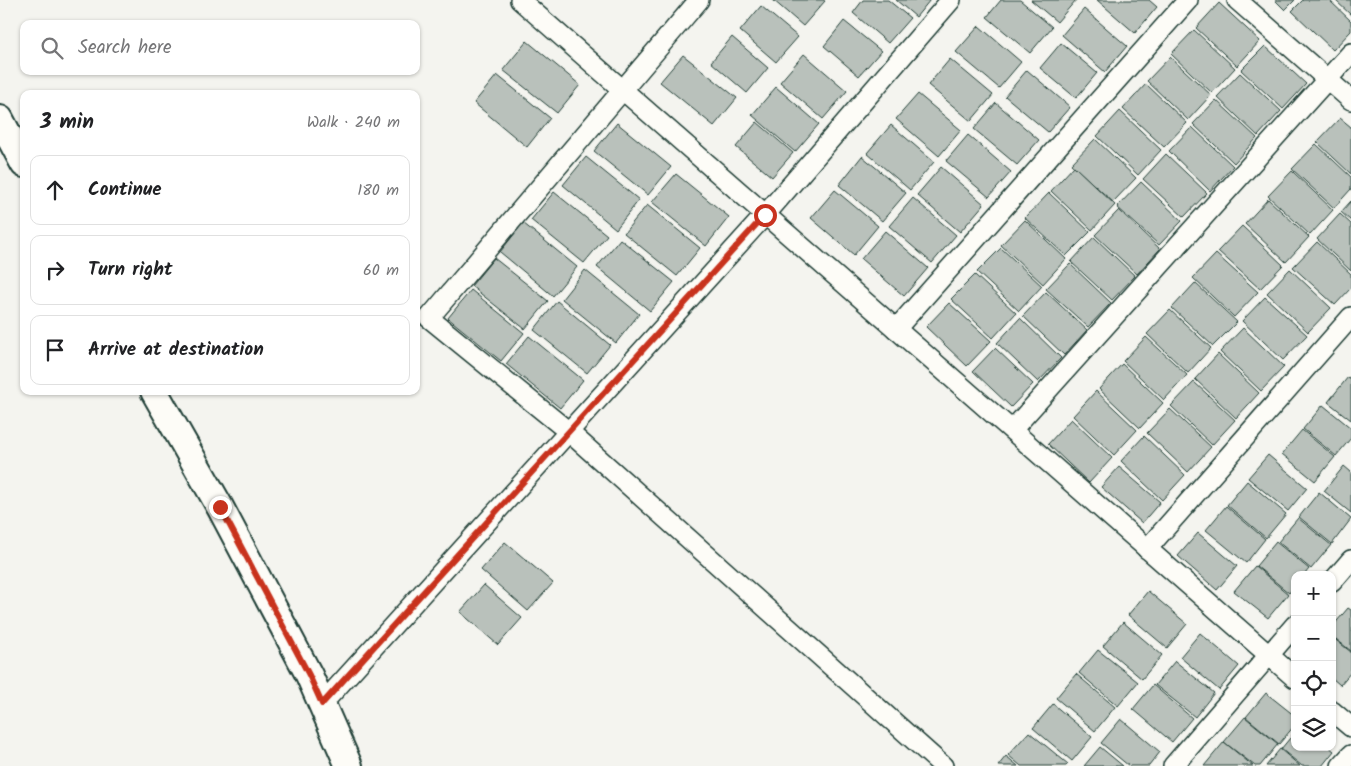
<!DOCTYPE html>
<html lang="en">
<head>
<meta charset="utf-8">
<style>
  :root { --surface:#fff; --page:#f6f6f6; --text:#202124; --muted:#757577; --line:#e0e0e0 }
  body { margin:0; font-family:Kalam,sans-serif; background:var(--page); color:var(--text) }
  .controls { position:absolute; right:15px; bottom:15px; display:grid; overflow:hidden; border-radius:10px; box-shadow:0 1px 4px #0004 }
  .controls button { width:45px; height:45px; display:grid; place-items:center; padding:0; border:0; border-bottom:1px solid var(--line); background:var(--surface); color:var(--text); font:25px sans-serif }
  .stop { position:absolute; width:15px; height:15px; margin:-11px; border:4px solid #c8321e; border-radius:50%; background:#fff }
  .stop.end { background:#c8321e; border-color:#fff; box-shadow:0 1px 5px #0008 }
  .list { margin:0; padding:0; list-style:none }
  h2 { display:flex; justify-content:space-between; align-items:center; height:65px; margin:0; padding:0 20px; font-size:21px }
  h2 small { font-size:16px; font-weight:400; color:var(--muted) }
  .list li { display:grid; grid-template-columns:32px 1fr auto; gap:15px; align-items:center; box-sizing:border-box; height:70px; margin:0 10px 10px; padding:0 10px; border:1px solid var(--line); border-radius:10px }
  .list b { display:block; font-size:19px; white-space:nowrap }
  .list em { font-size:16px; font-style:normal; color:var(--muted) }
  .icon { flex:none; width:28px; height:28px; fill:none; stroke:currentColor; stroke-width:2; stroke-linecap:round; stroke-linejoin:round }
  .map { position:relative; flex:none; width:1351px; height:766px; overflow:hidden }
  .search { position:absolute; background:var(--surface); box-shadow:0 1px 4px #0004; left:20px; top:20px; width:400px; height:55px; display:flex; align-items:center; gap:12px; box-sizing:border-box; padding:0 18px; border-radius:10px; color:var(--muted); font-size:19px }
  .panel { position:absolute; background:var(--surface); box-shadow:0 1px 4px #0004; left:20px; top:90px; width:400px; height:305px; border-radius:10px }
  .map>svg:first-child { display:block }
  .building { fill:#b9c1bb; stroke:#1f3d34 }
  .lines { fill:none; stroke-linecap:round; stroke-linejoin:round }
  .street-casing { stroke:#1f3d34; stroke-width:22 }
  .secondary-casing { stroke:#1f3d34; stroke-width:30 }
  .street { stroke:#fdfcf7; stroke-width:19 }
  .secondary { stroke:#fdfcf7; stroke-width:26 }
  .route { stroke:#c8321e; stroke-width:6 }
</style>
</head>
<body>
<div class="map">
<svg width="1351" height="766" viewBox="0 0 1351 766">
  <rect width="100%" height="100%" fill="#f4f4ef"/>
  <filter id="ink" filterUnits="userSpaceOnUse"><feTurbulence type="fractalNoise" baseFrequency=".02" numOctaves="2"/><feDisplacementMap in="SourceGraphic" scale="10" xChannelSelector="R" yChannelSelector="G"/><feConvolveMatrix kernelMatrix="1 2 1 2 8 2 1 2 1" color-interpolation-filters="sRGB"/></filter>
  <g filter="url(#ink)">
    <g class="building">
      <polygon points="773,0 823,0 825,1 803,26"/>
      <polygon points="863,0 888,0 910,18 888,43 853,13"/>
      <polygon points="896,0 930,0 916,17"/>
      <polygon points="1001,0 1020,0 1052,27 1030,53 987,17"/>
      <polygon points="1031,0 1076,0 1057,22"/>
      <polygon points="1097,0 1149,0 1157,7 1135,33"/>
      <polygon points="1275,0 1295,0 1285,10"/>
      <polygon points="1303,0 1329,0 1351,21 1351,31 1333,50 1292,11"/>
      <polygon points="1335,0 1351,0 1351,15"/>
      <polygon points="1219,3 1260,41 1237,66 1196,28"/>
      <polygon points="761,6 798,37 776,62 740,31"/>
      <polygon points="1084,9 1127,46 1105,72 1062,35"/>
      <polygon points="844,21 881,51 859,76 824,46"/>
      <polygon points="979,26 1021,62 999,88 956,52"/>
      <polygon points="1194,30 1235,68 1212,93 1171,54"/>
      <polygon points="732,37 768,68 747,93 711,62"/>
      <polygon points="527,41 580,85 557,113 503,70"/>
      <polygon points="1061,43 1097,73 1076,98 1040,68"/>
      <polygon points="1265,46 1306,84 1283,109 1241,70"/>
      <polygon points="804,54 847,91 823,119 780,82"/>
      <polygon points="683,55 737,98 714,126 660,82"/>
      <polygon points="1170,57 1211,95 1188,120 1147,81"/>
      <polygon points="950,59 993,95 971,121 928,85"/>
      <polygon points="1027,70 1070,107 1048,132 1005,96"/>
      <polygon points="1240,73 1281,111 1258,136 1217,97"/>
      <polygon points="497,75 550,118 527,147 474,103"/>
      <polygon points="1146,84 1187,123 1164,147 1123,109"/>
      <polygon points="776,87 819,124 795,152 752,115"/>
      <polygon points="918,94 961,130 939,156 896,119"/>
      <polygon points="1216,100 1257,138 1234,163 1193,124"/>
      <polygon points="996,103 1039,140 1017,165 974,129"/>
      <polygon points="1120,111 1161,150 1138,175 1097,136"/>
      <polygon points="1340,118 1351,127 1351,174 1317,142"/>
      <polygon points="757,122 793,153 772,177 736,147"/>
      <polygon points="617,123 671,167 648,195 594,151"/>
      <polygon points="891,125 934,162 910,190 867,153"/>
      <polygon points="1192,127 1233,166 1210,191 1169,151"/>
      <polygon points="968,135 1011,172 989,197 946,161"/>
      <polygon points="1095,139 1136,178 1113,202 1071,164"/>
      <polygon points="1316,144 1351,177 1351,189 1334,208 1292,169"/>
      <polygon points="1166,154 1207,193 1184,217 1143,179"/>
      <polygon points="862,156 906,193 882,221 839,185"/>
      <polygon points="586,157 639,200 616,229 563,185"/>
      <polygon points="1074,166 1115,205 1092,230 1051,191"/>
      <polygon points="941,167 984,204 960,232 917,195"/>
      <polygon points="1292,171 1333,210 1310,235 1268,196"/>
      <polygon points="676,174 729,217 706,246 652,202"/>
      <polygon points="1141,182 1182,221 1159,245 1117,207"/>
      <polygon points="835,190 878,226 854,255 811,218"/>
      <polygon points="554,192 607,235 584,263 531,220"/>
      <polygon points="1049,193 1090,232 1066,256 1025,218"/>
      <polygon points="913,198 956,235 932,263 889,226"/>
      <polygon points="1268,199 1309,237 1286,262 1245,224"/>
      <polygon points="1351,201 1351,221 1341,212"/>
      <polygon points="647,205 700,248 677,276 624,233"/>
      <polygon points="1119,210 1160,249 1137,274 1095,235"/>
      <polygon points="1340,214 1351,224 1351,271 1317,239"/>
      <polygon points="1025,220 1066,259 1043,284 1001,245"/>
      <polygon points="523,223 577,267 553,296 500,252"/>
      <polygon points="1242,226 1283,265 1260,289 1218,251"/>
      <polygon points="885,231 928,268 904,296 861,259"/>
      <polygon points="1094,237 1135,276 1112,300 1071,262"/>
      <polygon points="620,239 674,282 650,311 597,267"/>
      <polygon points="1317,242 1351,274 1351,288 1335,305 1293,267"/>
      <polygon points="1001,248 1042,286 1019,311 977,272"/>
      <polygon points="1216,254 1258,292 1234,317 1193,278"/>
      <polygon points="494,258 548,301 525,329 471,286"/>
      <polygon points="1070,264 1111,303 1088,327 1046,289"/>
      <polygon points="1290,269 1331,308 1308,332 1267,293"/>
      <polygon points="585,270 639,314 616,343 562,299"/>
      <polygon points="975,275 1016,313 993,338 951,299"/>
      <polygon points="1195,283 1237,322 1213,346 1172,308"/>
      <polygon points="471,290 524,333 501,361 448,318"/>
      <polygon points="1046,292 1087,330 1064,355 1023,316"/>
      <polygon points="1265,297 1307,335 1283,360 1242,321"/>
      <polygon points="557,301 610,345 587,373 534,330"/>
      <polygon points="949,303 991,341 967,366 926,327"/>
      <polygon points="1170,310 1211,348 1188,373 1147,334"/>
      <polygon points="1020,318 1061,358 1038,382 997,343"/>
      <polygon points="1243,328 1284,367 1261,391 1220,352"/>
      <polygon points="529,336 583,380 560,408 506,364"/>
      <polygon points="1146,337 1187,375 1164,400 1123,361"/>
      <polygon points="995,348 1033,384 1011,407 973,371"/>
      <polygon points="1218,354 1259,393 1236,418 1195,379"/>
      <polygon points="1122,364 1163,403 1140,428 1099,389"/>
      <polygon points="1348,377 1351,379 1351,420 1328,402"/>
      <polygon points="1194,382 1235,420 1212,445 1171,406"/>
      <polygon points="1096,391 1137,430 1114,455 1073,416"/>
      <polygon points="1323,405 1351,428 1351,438 1336,456 1303,429"/>
      <polygon points="1170,409 1211,447 1188,472 1147,433"/>
      <polygon points="1071,419 1112,458 1089,483 1048,444"/>
      <polygon points="1302,430 1335,457 1315,481 1282,454"/>
      <polygon points="1144,436 1185,475 1162,500 1121,461"/>
      <polygon points="1268,455 1307,488 1288,511 1248,478"/>
      <polygon points="1344,466 1351,472 1351,513 1324,491"/>
      <polygon points="1119,467 1160,502 1142,523 1101,487"/>
      <polygon points="1247,481 1286,514 1266,538 1227,505"/>
      <polygon points="1319,492 1351,519 1332,544 1299,517"/>
      <polygon points="1226,506 1265,539 1246,563 1206,530"/>
      <polygon points="1298,518 1331,545 1311,569 1278,542"/>
      <polygon points="1198,533 1237,566 1217,590 1178,556"/>
      <polygon points="505,542 553,583 528,611 481,570"/>
      <polygon points="1276,542 1309,569 1304,575 1295,575 1295,586 1289,593 1256,566"/>
      <polygon points="1255,566 1288,594 1268,618 1234,591"/>
      <polygon points="484,585 522,618 498,645 460,612"/>
      <polygon points="1148,591 1187,624 1167,648 1128,615"/>
      <polygon points="1348,608 1351,610 1351,651 1332,636 1332,627"/>
      <polygon points="1123,622 1162,655 1142,679 1103,646"/>
      <polygon points="1200,633 1239,666 1219,690 1180,657"/>
      <polygon points="1332,637 1351,652 1351,672 1340,685 1332,678"/>
      <polygon points="1098,650 1138,682 1118,706 1079,673"/>
      <polygon points="1175,661 1214,693 1195,717 1155,685"/>
      <polygon points="1076,674 1115,707 1095,731 1056,698"/>
      <polygon points="1153,685 1192,718 1172,742 1133,709"/>
      <polygon points="1266,693 1295,716 1295,725 1279,744 1246,717"/>
      <polygon points="1053,704 1092,737 1072,761 1033,728"/>
      <polygon points="1245,717 1278,744 1260,766 1255,766 1224,742"/>
      <polygon points="1121,719 1160,752 1149,766 1129,766 1101,743"/>
      <polygon points="1029,732 1068,764 1066,766 1021,766 1008,755"/>
      <polygon points="1295,732 1295,747 1329,747 1334,751 1322,766 1302,766 1281,749"/>
      <polygon points="1224,742 1253,766 1204,766"/>
      <polygon points="1100,747 1123,766 1084,766"/>
      <polygon points="1280,749 1300,766 1266,766"/>
      <polygon points="1006,756 1018,766 998,766"/>
    </g>
    <g class="lines">
      <g class="street-casing">
        <g id="street">
          <polyline points="520,0 1295,678"/>
          <polyline points="699,0 429,318 569,432 943,766"/>
          <polyline points="1237,0 1351,100"/>
          <polyline points="896,329 1188,0"/>
          <polyline points="1012,430 1351,53"/>
          <polyline points="1147,549 1351,317"/>
          <polyline points="1332,582 1351,560"/>
          <polyline points="322,704 765,215 951,0"/>
          <polyline points="1332,711 1351,727"/>
          <polyline points="1173,766 1295,625"/>
          <polyline points="1341,766 1351,755"/>
        </g>
      </g>
      <g class="secondary-casing">
        <g id="secondary">
          <polyline points="0,119 24,164"/>
          <polyline points="154,391 220,507 309,675 349,766"/>
        </g>
      </g>
      <use href="#street" class="street"/>
      <use href="#secondary" class="secondary"/>
    </g>
  </g>
  <g class="lines" filter="url(#ink)">
    <polyline class="route" points="220,507 309,675 322,704 765,215"/>
  </g>
</svg>
<div class="controls">
<button>+</button>
<button>−</button>
<button><svg class="icon" aria-label="locate" viewBox="0 0 24 24"><circle cx="12" cy="12" r="6"/><path d="M12 2v4M12 18v4M2 12h4M18 12h4"/></svg></button>
<button><svg class="icon" aria-label="layers" viewBox="0 0 24 24"><path d="M12 4l9 5-9 5-9-5zM3 14l9 5 9-5"/></svg></button>
</div>
<div class="stop" style="left:765px;top:215px"></div>
<div class="stop end" style="left:220px;top:507px"></div>
<div class="search"><svg class="icon" aria-label="search" viewBox="0 0 24 24"><circle cx="10" cy="10" r="6"/><path d="M15 15l6 6"/></svg>Search here</div>
<section class="panel">
<h2>3 min<small>Walk · 240 m</small></h2>
<ul class="list">
<li><svg class="icon" aria-label="ahead" viewBox="0 0 24 24"><path d="M12 20V5M6 11l6-6 6 6"/></svg><div><b>Continue</b></div><em>180 m</em></li>
<li><svg class="icon" aria-label="right" viewBox="0 0 24 24"><path d="M7 20v-9h11M14 6l5 5-5 5"/></svg><div><b>Turn right</b></div><em>60 m</em></li>
<li><svg class="icon" aria-label="arrive" viewBox="0 0 24 24"><path d="M6 21V4h12l-3 4 3 4H6"/></svg><div><b>Arrive at destination</b></div></li>
</ul>
</section>
</div>
</body>
</html>
